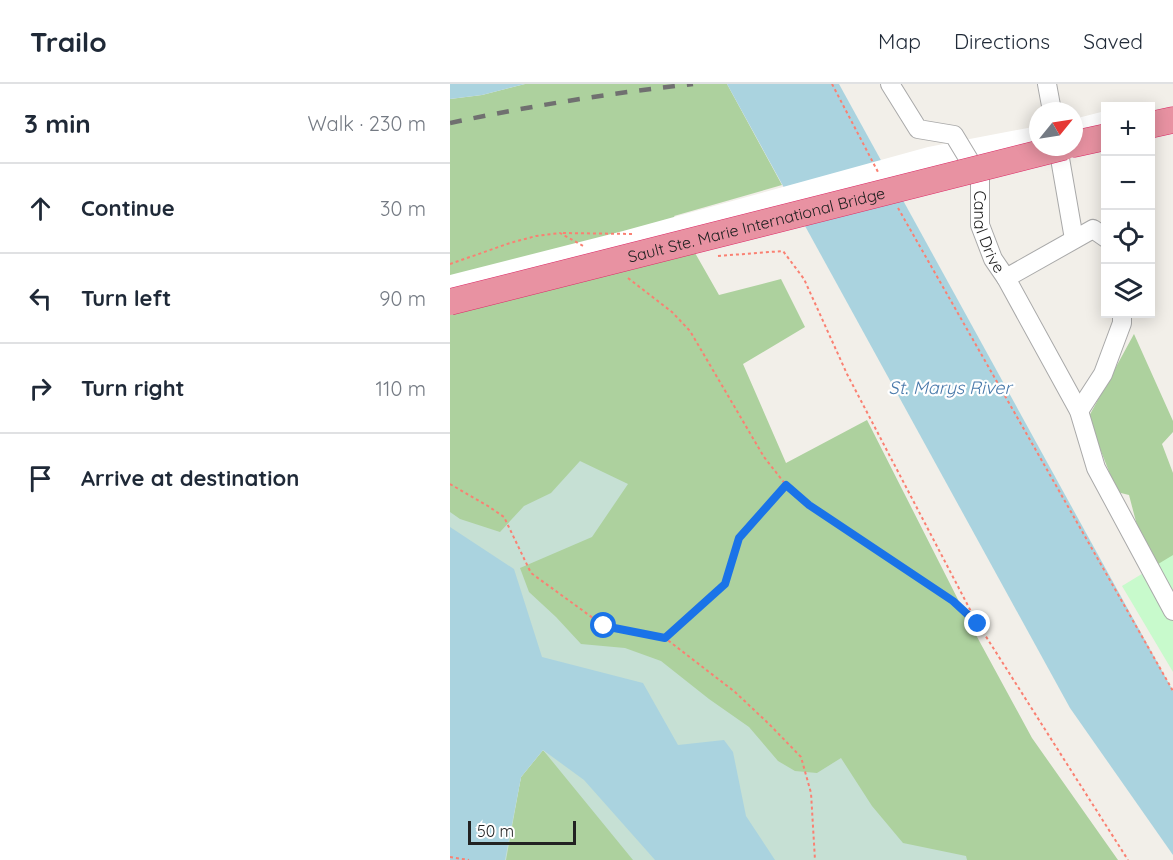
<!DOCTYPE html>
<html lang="en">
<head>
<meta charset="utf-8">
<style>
  :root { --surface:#fff; --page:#f2f2f3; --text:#1f2937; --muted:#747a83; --line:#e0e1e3 }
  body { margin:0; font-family:Quicksand,sans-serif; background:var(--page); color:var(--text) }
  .controls { position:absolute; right:18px; top:18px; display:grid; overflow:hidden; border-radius:0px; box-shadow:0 3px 15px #0003 }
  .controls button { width:54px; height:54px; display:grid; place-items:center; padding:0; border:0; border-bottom:2px solid var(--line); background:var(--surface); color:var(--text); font:30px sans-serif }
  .compass { position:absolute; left:579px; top:18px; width:54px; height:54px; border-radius:50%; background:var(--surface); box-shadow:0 3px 15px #0003; rotate:60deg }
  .scale { position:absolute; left:18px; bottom:15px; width:108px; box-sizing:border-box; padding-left:6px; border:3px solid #222; border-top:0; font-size:16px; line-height:21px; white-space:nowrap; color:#222; -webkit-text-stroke:4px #fff; paint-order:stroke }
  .stop { position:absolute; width:18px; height:18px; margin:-14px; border:4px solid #1a73e8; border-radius:50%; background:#fff }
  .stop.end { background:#1a73e8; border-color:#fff; box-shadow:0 2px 6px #0008 }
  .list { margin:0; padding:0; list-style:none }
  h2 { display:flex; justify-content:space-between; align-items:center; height:78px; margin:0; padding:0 24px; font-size:26px }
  h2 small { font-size:20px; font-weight:400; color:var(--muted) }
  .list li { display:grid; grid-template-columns:39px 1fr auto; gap:18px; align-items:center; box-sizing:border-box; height:90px; padding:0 24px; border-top:2px solid var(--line) }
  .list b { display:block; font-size:22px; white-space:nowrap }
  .list em { font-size:20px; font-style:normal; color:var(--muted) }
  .icon { flex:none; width:33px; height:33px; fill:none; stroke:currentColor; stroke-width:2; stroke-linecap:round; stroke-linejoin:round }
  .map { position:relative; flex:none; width:723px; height:776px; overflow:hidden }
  header { display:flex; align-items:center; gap:36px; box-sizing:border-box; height:84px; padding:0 30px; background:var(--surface); border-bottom:2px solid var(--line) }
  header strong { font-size:28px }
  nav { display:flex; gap:33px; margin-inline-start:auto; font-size:21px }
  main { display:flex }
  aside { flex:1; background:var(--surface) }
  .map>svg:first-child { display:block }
  .forest { fill:#add19e }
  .wetland { fill:#c6e0d4 }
  .park { fill:#c8facc }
  .water { fill:#aad3df }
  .pier { fill:#fff }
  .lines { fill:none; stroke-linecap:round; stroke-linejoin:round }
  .minor-casing { stroke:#a9a9a9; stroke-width:20 }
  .highway-casing { stroke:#dc2a67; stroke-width:27 }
  .path { stroke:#fa8072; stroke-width:2; stroke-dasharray:3 3; stroke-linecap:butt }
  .minor { stroke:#fff; stroke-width:18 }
  .highway { stroke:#e892a2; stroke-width:26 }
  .rail { stroke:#707070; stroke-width:4.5; stroke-dasharray:12 12; stroke-linecap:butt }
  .highway-bridge-casing { stroke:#dc2a67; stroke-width:27; stroke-linecap:butt }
  .highway-bridge { stroke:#e892a2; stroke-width:26 }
  .route { stroke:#1a73e8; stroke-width:8 }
  .labels { text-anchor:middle; stroke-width:4.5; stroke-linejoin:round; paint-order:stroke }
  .street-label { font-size:16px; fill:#222; stroke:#fff }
  .water-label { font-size:18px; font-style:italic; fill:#4a7aab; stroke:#fff }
</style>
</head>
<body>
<header>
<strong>Trailo</strong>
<nav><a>Map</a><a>Directions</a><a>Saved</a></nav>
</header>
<main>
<aside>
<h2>3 min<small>Walk · 230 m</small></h2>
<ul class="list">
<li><svg class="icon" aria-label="ahead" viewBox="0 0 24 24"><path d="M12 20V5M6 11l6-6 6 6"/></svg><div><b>Continue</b></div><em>30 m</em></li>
<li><svg class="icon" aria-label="left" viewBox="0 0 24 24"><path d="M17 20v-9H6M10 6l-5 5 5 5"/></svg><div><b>Turn left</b></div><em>90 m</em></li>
<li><svg class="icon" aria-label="right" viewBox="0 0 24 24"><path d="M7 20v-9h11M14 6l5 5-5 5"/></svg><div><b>Turn right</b></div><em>110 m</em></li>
<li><svg class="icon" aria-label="arrive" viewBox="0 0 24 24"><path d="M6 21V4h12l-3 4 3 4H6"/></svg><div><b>Arrive at destination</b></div></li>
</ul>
</aside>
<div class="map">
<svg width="723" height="776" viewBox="0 0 723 776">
  <rect width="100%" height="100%" fill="#f2efe9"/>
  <g class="forest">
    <polygon points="75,0 277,0 332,101 224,132 269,211 331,195 355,243 293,280 336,379 417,336 526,551 582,654 668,776 325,776 92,573 0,443 0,15 32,11"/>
    <polygon points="684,250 723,337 723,348 712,360 723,389 723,514 689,449 679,411 667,408 638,334"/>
    <polygon points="93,666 205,776 55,776 71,693"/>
  </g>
  <polygon class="wetland" points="130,377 178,400 142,453 70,484 79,508 106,533 131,560 175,564 211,577 259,615 299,643 328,677 345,687 367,689 391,674 422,722 453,759 516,772 517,776 183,776 93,666 71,693 56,776 0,776 0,428 10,435 50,448 74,422 101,409"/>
  <polygon class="park" points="723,471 723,588 672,502"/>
  <g class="water">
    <polygon points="0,0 75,0 32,11 0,15"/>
    <polygon points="277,0 389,0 723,607 723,771 620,624"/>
    <polygon points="0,443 64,485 92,573 193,599 228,661 274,656 283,668 296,732 325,776 205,776 134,696 93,666 71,693 55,776 0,776"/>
  </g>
  <g class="pier">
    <polygon points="655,27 655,52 624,60 624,35"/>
    <polygon points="588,42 588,63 0,218 0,191 173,147 478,63"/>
  </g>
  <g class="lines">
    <g class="minor-casing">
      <g id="minor">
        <path id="s1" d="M440,0L468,45L504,51L530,94V141L543,175L556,194L629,327L646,384L723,527"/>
        <polyline points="597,0 602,27"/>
        <polyline points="608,63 624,155"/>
        <polyline points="556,194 643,145 656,154"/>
        <polyline points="629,327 653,290 672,239 672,230"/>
      </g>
    </g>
    <g class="highway-casing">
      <g id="highway">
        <polyline points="700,41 723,36"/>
        <polyline points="624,60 656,53"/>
      </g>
    </g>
    <g class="path">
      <polyline points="382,0 428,88"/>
      <polyline points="448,124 723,607"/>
      <polyline points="113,149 182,150"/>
      <polyline points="268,172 333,167 354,195 397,290 526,537"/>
      <polyline points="0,180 60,159 86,152 110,149 135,163"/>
      <polyline points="178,194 222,228 240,247 314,373 336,401 359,421 503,517 528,540 678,776"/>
      <polyline points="0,400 38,422 54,433 81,489 154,542 215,554 285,608 319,640 351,673 361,709 365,776"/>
      <polyline points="215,554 275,500 289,454 336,401"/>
      <polyline points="0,773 19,776"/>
    </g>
    <use href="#minor" class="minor"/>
    <use href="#highway" class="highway"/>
    <path class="rail" d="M0,39C80,22 161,9 243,0"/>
    <g class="highway-bridge-casing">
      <g id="highway-bridge">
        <path id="s2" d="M0,218L614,63"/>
      </g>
    </g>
    <use href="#highway-bridge" class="highway-bridge"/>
  </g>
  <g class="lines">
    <polyline class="route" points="154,542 215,554 275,500 289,454 336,401 359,421 503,517 528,540"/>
  </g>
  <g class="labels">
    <g class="street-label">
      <text dy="6" stroke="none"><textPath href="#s2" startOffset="316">Sault Ste. Marie International Bridge</textPath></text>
      <text dy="6" stroke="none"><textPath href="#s1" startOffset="195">Canal Drive</textPath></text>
    </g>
    <g class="water-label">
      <text x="500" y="310">St. Marys River</text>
    </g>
  </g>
</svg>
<div class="controls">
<button>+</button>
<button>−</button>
<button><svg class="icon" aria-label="locate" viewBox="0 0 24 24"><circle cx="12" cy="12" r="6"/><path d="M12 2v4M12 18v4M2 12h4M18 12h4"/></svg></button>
<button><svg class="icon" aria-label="layers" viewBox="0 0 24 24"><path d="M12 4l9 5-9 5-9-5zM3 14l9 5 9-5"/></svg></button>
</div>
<svg class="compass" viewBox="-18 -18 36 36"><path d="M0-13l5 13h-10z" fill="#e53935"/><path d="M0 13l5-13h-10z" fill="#747a83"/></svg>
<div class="scale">50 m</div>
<div class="stop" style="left:154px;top:542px"></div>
<div class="stop end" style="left:528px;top:540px"></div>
</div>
</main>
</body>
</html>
